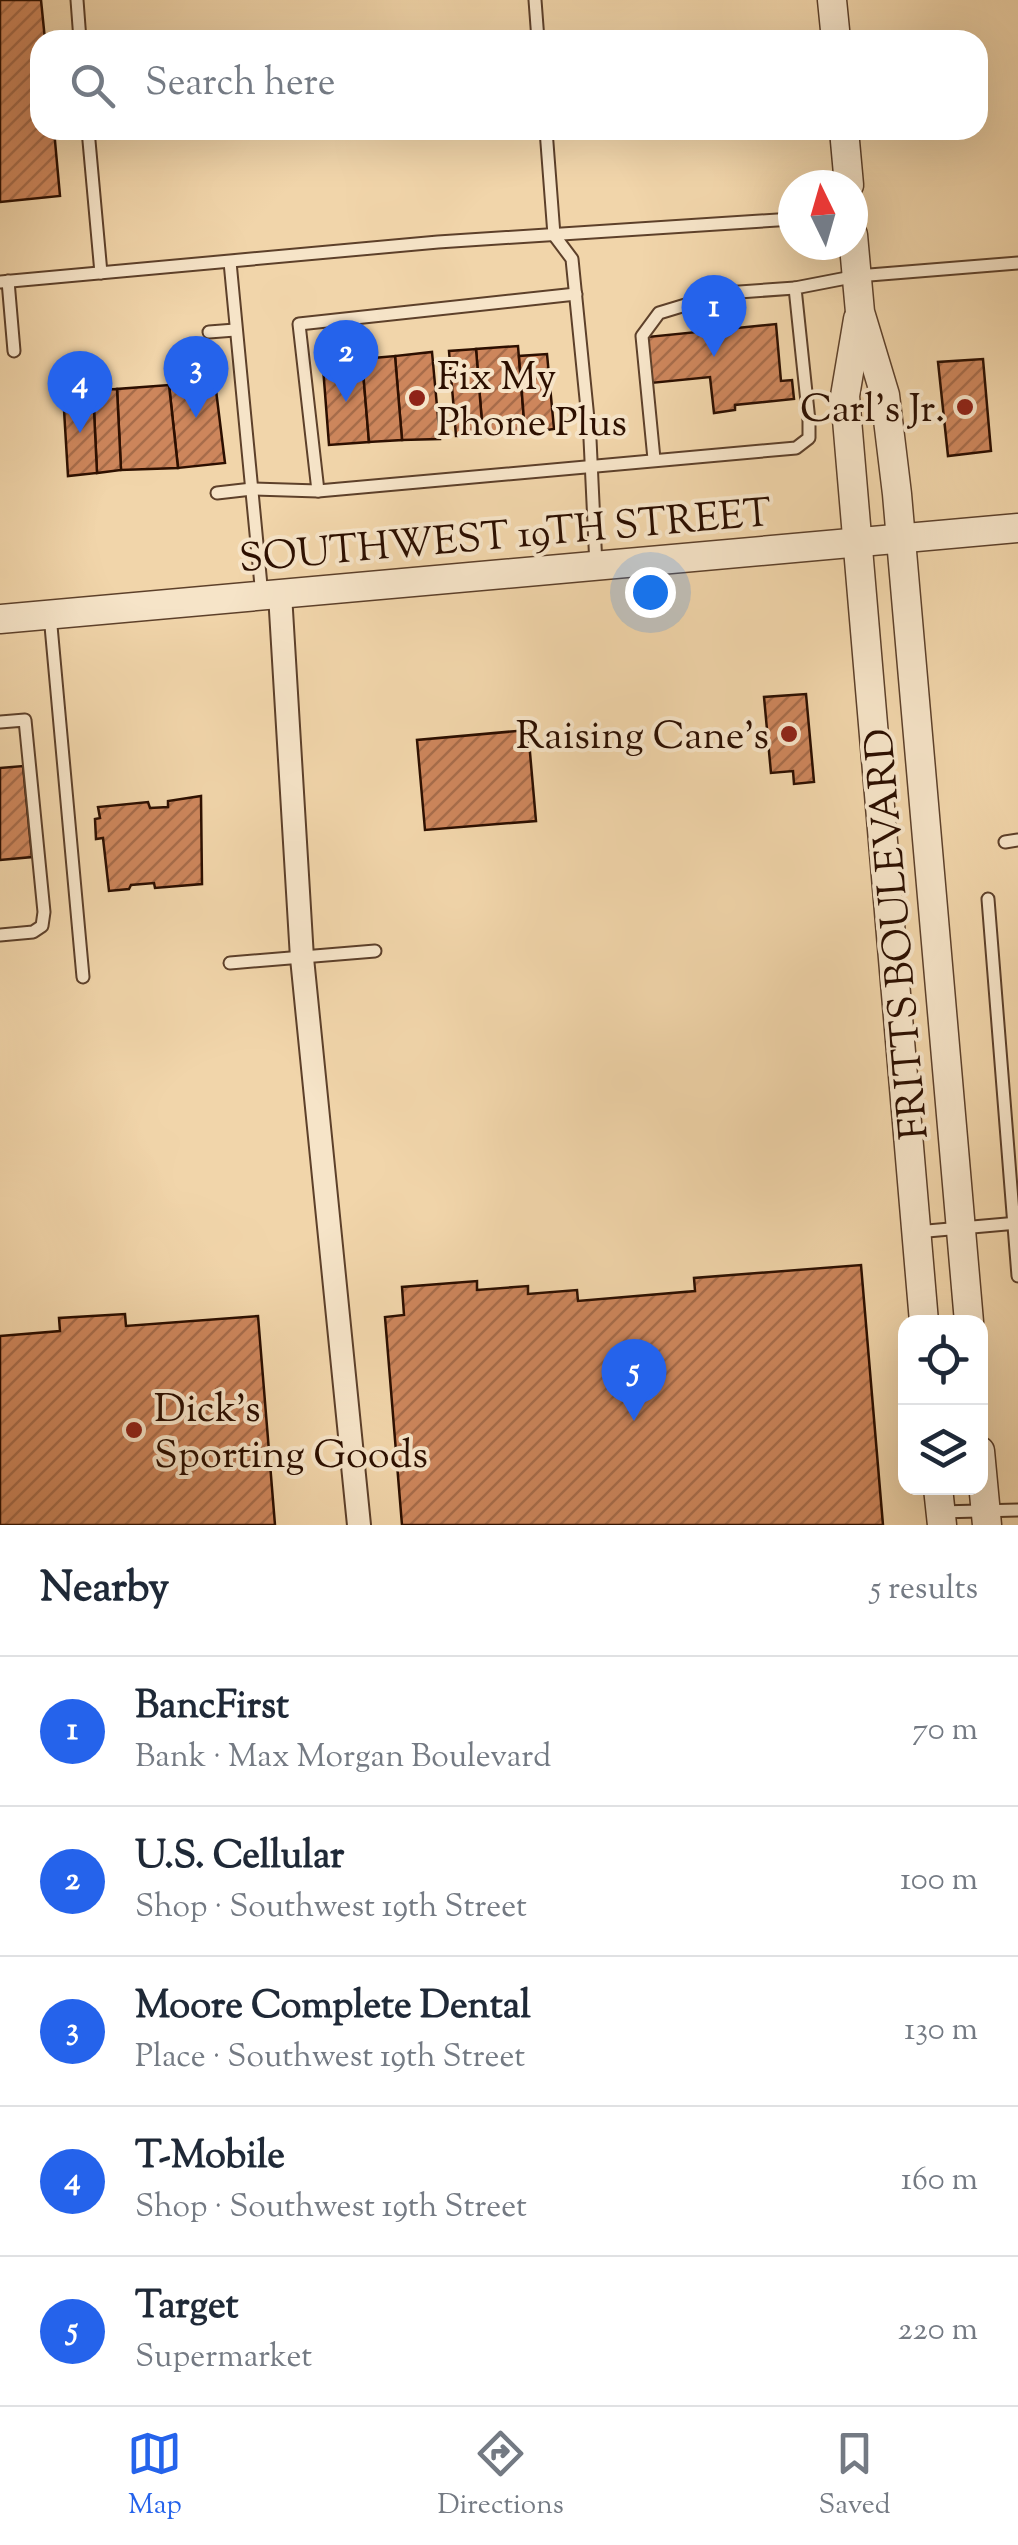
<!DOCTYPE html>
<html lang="en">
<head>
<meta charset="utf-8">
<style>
  :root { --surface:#fff; --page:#f2f2f3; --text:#1f2937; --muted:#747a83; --line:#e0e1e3; --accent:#2563eb }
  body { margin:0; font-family:"Sorts Mill Goudy",serif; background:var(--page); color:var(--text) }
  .controls { position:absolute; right:30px; bottom:30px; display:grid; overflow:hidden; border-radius:20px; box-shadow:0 10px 40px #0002 }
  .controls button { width:90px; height:90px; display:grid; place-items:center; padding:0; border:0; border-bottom:2px solid var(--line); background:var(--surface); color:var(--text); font:50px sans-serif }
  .compass { position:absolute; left:778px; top:170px; width:90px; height:90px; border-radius:50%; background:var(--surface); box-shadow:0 10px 40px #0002; rotate:355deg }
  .you { position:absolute; left:650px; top:592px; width:35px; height:35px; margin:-25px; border:8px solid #fff; border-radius:50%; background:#1a73e8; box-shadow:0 0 0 15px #1a73e833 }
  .badge { display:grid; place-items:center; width:65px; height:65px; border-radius:50%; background:var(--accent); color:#fff; font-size:32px; font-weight:700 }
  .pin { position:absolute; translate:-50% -82px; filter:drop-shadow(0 2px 5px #0008) }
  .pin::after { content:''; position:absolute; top:52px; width:35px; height:30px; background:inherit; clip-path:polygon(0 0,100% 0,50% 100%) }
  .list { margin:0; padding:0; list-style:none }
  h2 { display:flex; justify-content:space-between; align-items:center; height:130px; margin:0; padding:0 40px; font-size:42px }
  h2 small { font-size:32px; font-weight:400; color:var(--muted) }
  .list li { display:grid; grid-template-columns:65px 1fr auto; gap:30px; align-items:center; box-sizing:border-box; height:150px; padding:0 40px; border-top:2px solid var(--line) }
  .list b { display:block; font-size:38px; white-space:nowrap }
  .list p { margin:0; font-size:32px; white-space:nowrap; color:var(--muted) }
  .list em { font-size:32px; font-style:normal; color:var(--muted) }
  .icon { flex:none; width:55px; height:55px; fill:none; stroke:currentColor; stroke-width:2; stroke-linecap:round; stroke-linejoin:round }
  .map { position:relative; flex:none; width:1018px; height:1525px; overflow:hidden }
  .search { position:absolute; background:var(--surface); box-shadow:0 10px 40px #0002; left:30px; right:30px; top:30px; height:110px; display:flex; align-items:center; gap:25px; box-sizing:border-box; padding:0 35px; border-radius:30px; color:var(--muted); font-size:38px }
  .sheet { height:880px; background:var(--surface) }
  nav { display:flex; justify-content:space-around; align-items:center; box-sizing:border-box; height:140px; border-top:2px solid var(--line); background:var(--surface); font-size:28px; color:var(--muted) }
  nav a { display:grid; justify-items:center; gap:5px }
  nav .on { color:var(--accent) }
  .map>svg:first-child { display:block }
  .building { fill:url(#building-hatch); stroke:#2c0f00; stroke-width:2.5 }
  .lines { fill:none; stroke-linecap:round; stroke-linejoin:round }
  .service-casing { stroke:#5d402a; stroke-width:15 }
  .minor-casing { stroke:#5d402a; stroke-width:26 }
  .tertiary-casing { stroke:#5d402a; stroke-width:31 }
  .service { stroke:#f6e4c8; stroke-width:11 }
  .minor { stroke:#f6e4c8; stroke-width:22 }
  .tertiary { stroke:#f6e4c8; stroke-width:28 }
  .poi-dot { fill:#8f2418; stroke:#f6e4c8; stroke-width:4 }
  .labels { text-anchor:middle; stroke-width:8; stroke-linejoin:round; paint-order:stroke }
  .poi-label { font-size:40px; fill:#2c0f00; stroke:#f6e4c8; text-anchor:start }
  .street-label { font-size:40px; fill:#2c0f00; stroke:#f6e4c8 }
</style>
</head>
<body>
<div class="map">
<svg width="1018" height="1525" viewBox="0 0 1018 1525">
  <defs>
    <pattern id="building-hatch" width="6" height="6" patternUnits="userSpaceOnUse" patternTransform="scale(2.5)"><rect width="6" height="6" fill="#cd865c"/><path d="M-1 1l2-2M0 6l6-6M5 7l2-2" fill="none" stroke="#a76c4a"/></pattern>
  </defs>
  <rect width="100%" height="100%" fill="#f1d5aa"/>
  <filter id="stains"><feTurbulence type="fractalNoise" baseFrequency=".002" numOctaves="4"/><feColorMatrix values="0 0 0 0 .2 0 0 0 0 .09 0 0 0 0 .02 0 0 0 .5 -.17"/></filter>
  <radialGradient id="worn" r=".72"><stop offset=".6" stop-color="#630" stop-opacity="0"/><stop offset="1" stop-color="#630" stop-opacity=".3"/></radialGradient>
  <g class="building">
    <polygon points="0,0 41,0 45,40 40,40 40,130 54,130 60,196 0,202"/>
    <polygon points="776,324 781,381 792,380 794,399 735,405 735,410 714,413 710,377 651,383 647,337"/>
    <polygon points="518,346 525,433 483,435 476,349"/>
    <polygon points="476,349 483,435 456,436 449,351"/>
    <polygon points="339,352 339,363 362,359 369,442 329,445 322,354"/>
    <polygon points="432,352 440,439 402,440 395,356"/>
    <polygon points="547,354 554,429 525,433 519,356"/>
    <polygon points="395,356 402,440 369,442 362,359"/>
    <polygon points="983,359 991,451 948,456 938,362"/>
    <polygon points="215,382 225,463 178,468 169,385"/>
    <polygon points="169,385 178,468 121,470 117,389"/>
    <polygon points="117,389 121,470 97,473 93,390"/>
    <polygon points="93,390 97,473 68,476 63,393"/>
    <polygon points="806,694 814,782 794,784 793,771 771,773 764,697"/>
    <polygon points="528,730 536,821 425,830 417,740"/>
    <polygon points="23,766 32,857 0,860 0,768"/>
    <polygon points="201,796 202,884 155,888 154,883 131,885 129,889 109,891 103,838 96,839 95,819 100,818 98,807 148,802 150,808 168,807 168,801"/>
    <polygon points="861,1265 883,1525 402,1525 385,1317 404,1315 402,1287 477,1281 477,1290 528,1286 528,1294 577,1290 578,1301 695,1291 694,1278"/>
    <polygon points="125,1314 126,1326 258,1316 275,1525 0,1525 0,1336 60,1331 59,1318"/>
  </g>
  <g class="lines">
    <g class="service-casing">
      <g id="service">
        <polyline points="77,0 80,40"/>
        <polyline points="535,0 538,40"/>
        <polyline points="88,130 101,273"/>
        <polyline points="546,130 554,235 572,259 590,439 596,566"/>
        <polyline points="230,262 262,596"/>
        <polyline points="8,281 14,351"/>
        <polyline points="0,282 438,242 793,219"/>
        <polyline points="209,332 235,330"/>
        <polyline points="654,459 642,336 659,313 725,293 795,288"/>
        <polyline points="318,491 299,324 576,294"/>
        <polyline points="217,493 252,489 318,491 796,448 809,438 809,421 795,288 857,276 1018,263"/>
        <polyline points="50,615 83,977"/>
        <polyline points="0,722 25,720 44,912 42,926 33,932 0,935"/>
        <polyline points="1005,842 1018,840"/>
        <polyline points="988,899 1018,1276"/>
        <polyline points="230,963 375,951"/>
        <polyline points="916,1232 1018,1223"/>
        <polyline points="940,1512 1018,1510"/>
      </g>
    </g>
    <g class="minor-casing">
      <polyline id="minor" points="280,594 302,958 359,1525"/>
    </g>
    <g class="tertiary-casing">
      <g id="tertiary">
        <polyline points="832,0 836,40"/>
        <polyline points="844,130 849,185"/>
        <polyline points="853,235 860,312 885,395 897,494 969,1322"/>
        <polyline points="858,319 845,396 924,1322"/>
        <polyline points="0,619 1018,528"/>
        <polyline points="980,1451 987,1525"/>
        <polyline points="938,1488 942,1525"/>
      </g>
    </g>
    <use href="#service" class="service"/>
    <use href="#minor" class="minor"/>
    <use href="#tertiary" class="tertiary"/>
  </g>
  <g class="poi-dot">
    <circle cx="417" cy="398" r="10"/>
    <circle cx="965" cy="407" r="10"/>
    <circle cx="789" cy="734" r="10"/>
    <circle cx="134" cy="1430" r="10"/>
  </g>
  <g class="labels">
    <g class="poi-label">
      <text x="437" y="389">Fix My<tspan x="437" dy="46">Phone Plus</tspan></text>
      <text x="945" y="421" text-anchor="end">Carl's Jr.</text>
      <text x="769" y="748" text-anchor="end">Raising Cane's</text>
      <text x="154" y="1421">Dick's<tspan x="154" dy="46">Sporting Goods</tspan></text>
    </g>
    <g class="street-label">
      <text transform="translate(505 534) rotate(-5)" y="14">SOUTHWEST 19TH STREET</text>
      <text transform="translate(895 934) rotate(-95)" y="14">FRITTS BOULEVARD</text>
    </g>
  </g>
  <rect width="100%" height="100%" filter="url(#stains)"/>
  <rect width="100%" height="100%" fill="url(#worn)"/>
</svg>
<div class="controls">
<button><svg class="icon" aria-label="locate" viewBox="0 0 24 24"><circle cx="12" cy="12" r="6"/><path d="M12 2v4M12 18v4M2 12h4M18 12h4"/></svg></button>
<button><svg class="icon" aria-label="layers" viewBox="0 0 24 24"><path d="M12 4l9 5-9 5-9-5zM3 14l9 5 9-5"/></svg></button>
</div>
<svg class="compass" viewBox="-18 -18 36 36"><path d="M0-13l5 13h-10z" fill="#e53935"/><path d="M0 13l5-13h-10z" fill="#747a83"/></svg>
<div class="you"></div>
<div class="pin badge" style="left:714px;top:357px">1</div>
<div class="pin badge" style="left:346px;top:402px">2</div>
<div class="pin badge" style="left:196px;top:418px">3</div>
<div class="pin badge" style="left:80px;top:433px">4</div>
<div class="pin badge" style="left:634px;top:1421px">5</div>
<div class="search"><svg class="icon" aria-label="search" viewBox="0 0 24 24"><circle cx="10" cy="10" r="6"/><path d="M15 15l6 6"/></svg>Search here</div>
</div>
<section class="sheet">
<h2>Nearby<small>5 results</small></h2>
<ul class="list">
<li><span class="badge">1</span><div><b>BancFirst</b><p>Bank · Max Morgan Boulevard</p></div><em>70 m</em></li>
<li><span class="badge">2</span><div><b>U.S. Cellular</b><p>Shop · Southwest 19th Street</p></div><em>100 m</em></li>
<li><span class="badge">3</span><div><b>Moore Complete Dental</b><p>Place · Southwest 19th Street</p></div><em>130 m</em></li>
<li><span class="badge">4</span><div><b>T-Mobile</b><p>Shop · Southwest 19th Street</p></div><em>160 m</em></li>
<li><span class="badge">5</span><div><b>Target</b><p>Supermarket</p></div><em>220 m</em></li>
</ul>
</section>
<nav>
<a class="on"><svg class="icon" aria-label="map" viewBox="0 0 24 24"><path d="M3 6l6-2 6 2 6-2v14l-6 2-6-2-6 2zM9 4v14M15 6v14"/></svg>Map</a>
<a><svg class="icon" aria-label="directions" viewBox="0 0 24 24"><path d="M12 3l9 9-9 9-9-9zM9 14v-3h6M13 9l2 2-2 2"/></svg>Directions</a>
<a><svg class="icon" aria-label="saved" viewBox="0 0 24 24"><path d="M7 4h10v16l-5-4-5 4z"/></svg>Saved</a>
</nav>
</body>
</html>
